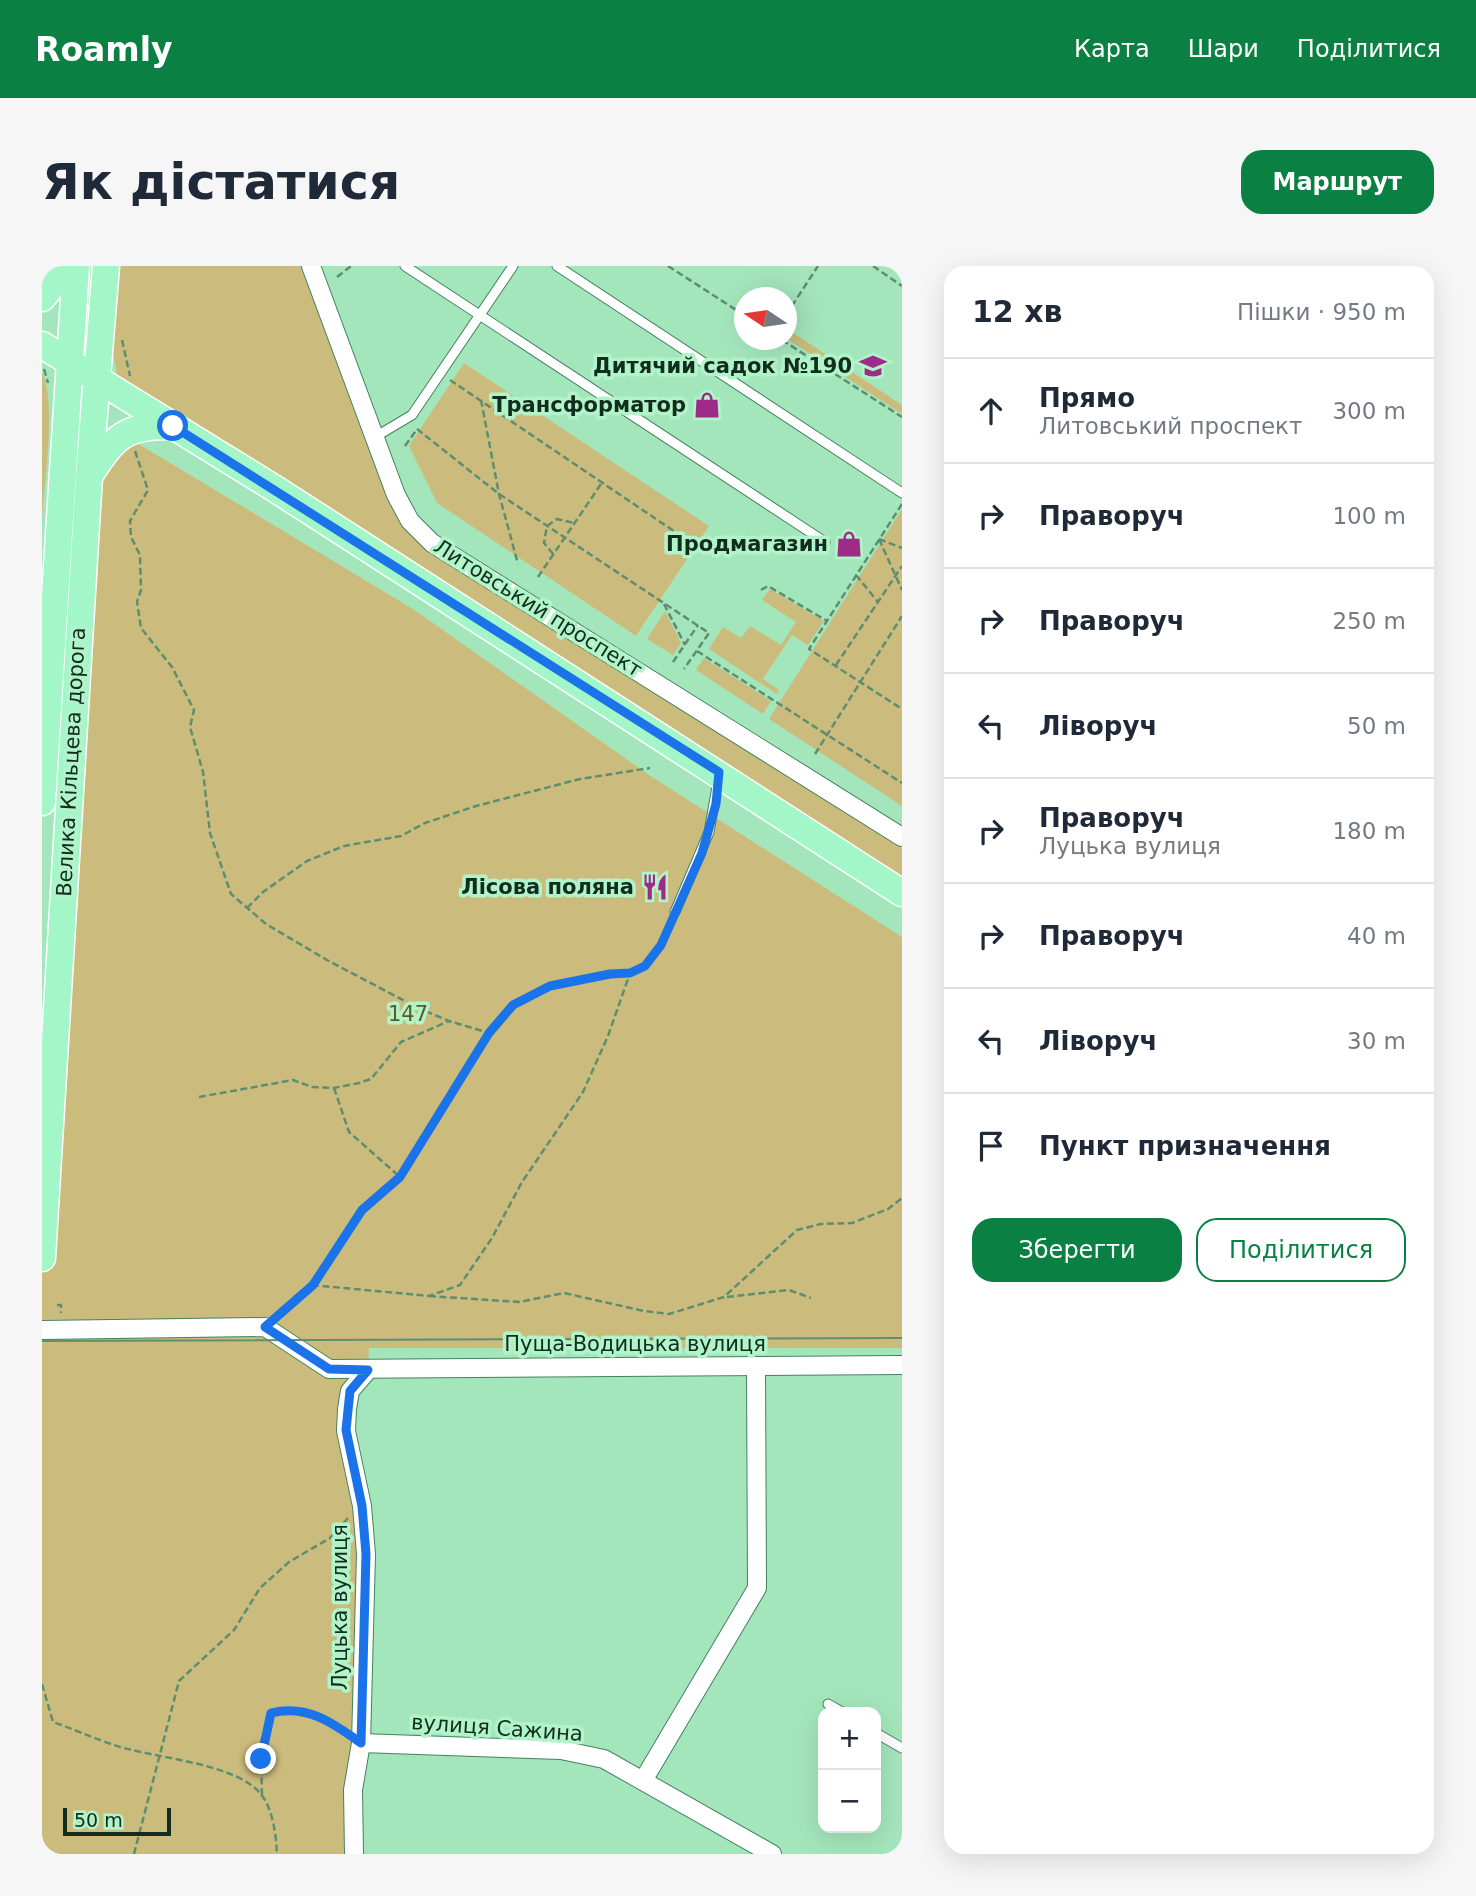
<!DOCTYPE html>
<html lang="uk">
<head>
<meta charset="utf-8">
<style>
  :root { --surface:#fff; --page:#f6f6f7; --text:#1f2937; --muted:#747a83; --line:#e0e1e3; --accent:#0b8043 }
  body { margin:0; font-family:"DejaVu Sans",sans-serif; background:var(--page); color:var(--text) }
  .controls { position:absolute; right:21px; bottom:21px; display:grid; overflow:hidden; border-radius:14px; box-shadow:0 7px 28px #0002 }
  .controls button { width:63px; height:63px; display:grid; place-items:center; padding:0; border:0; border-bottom:2px solid var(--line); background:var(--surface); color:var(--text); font:35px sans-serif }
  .compass { position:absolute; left:692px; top:21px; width:63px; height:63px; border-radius:50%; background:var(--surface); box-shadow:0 7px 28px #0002; rotate:283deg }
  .scale { position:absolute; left:21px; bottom:18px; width:108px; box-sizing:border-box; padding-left:7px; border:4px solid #122d1d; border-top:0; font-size:19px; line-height:24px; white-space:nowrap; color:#122d1d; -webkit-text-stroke:5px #b1f4c9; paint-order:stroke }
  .stop { position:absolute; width:21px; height:21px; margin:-16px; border:5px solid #1a73e8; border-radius:50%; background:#fff }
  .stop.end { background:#1a73e8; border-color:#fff; box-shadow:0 2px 7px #0008 }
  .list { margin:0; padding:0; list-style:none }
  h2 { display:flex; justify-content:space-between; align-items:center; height:91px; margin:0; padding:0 28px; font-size:30px }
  h2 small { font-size:23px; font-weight:400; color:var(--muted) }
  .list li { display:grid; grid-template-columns:46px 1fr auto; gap:21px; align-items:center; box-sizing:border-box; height:105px; padding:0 28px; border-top:2px solid var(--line) }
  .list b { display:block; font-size:26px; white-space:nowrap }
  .list p { margin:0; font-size:23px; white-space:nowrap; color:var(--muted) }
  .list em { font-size:23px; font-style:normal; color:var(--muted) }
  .actions { display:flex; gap:14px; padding:21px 28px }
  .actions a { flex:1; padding:16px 0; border:2px solid var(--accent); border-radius:21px; text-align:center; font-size:24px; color:var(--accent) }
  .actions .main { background:var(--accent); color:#fff }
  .icon { flex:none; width:38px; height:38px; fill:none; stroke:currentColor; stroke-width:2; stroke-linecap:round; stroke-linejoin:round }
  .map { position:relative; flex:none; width:860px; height:1588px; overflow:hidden; border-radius:21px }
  header { display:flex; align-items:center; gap:42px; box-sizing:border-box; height:98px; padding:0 35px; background:var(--accent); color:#fff }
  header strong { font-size:33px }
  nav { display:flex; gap:38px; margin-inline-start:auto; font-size:24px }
  .intro { display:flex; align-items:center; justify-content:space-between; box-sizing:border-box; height:168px; padding:0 42px }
  h1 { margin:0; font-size:49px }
  .button { padding:18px 32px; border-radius:21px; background:var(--accent); color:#fff; font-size:24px; font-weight:700 }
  main { display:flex; gap:42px; padding:0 42px }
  aside { flex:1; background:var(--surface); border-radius:21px; box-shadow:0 7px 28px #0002 }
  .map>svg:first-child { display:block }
  .green { fill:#cbbc7d }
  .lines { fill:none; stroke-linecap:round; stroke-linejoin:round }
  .service-casing { stroke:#43835d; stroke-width:11 }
  .minor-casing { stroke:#43835d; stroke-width:20 }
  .primary-casing { stroke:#fff; stroke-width:29 }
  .path { stroke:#5e8e70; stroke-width:2.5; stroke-dasharray:7 3.5; stroke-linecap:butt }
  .service { stroke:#fff; stroke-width:9 }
  .minor { stroke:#fff; stroke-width:18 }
  .primary { stroke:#a3f6c7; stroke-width:26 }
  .tram { stroke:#5f8f71; stroke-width:2 }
  .route { stroke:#1a73e8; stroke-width:9 }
  .labels { text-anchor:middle; stroke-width:7; stroke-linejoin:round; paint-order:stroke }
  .poi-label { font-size:21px; font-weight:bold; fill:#122d1d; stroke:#b1f4c9; text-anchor:end }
  .street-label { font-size:21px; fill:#122d1d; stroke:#b1f4c9 }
  .park-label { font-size:21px; fill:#645723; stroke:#b1f4c9 }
</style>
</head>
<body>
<header>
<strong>Roamly</strong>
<nav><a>Карта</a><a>Шари</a><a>Поділитися</a></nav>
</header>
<div class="intro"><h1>Як дістатися</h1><a class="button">Маршрут</a></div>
<main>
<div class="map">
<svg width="860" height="1588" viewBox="0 0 860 1588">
  <rect width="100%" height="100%" fill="#a4e6bc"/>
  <g class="green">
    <polygon points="74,0 264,0 385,281 860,582 860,618 75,109 69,75"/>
    <polygon points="744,62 860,139 860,148 745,73"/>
    <polygon points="422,97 667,260 594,370 395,237 367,180"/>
    <path d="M0,107C15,134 2,219 0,254Z"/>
    <polygon points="90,174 371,343 607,509 860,671 860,1082 327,1082 326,1104 308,1125 320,1240 312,1588 0,1588 0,992 47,210"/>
    <polygon points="860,243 860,540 727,453"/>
    <polygon points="728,323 782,355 766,379 750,369 721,413 737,424 735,428 667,383 681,361 699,372 708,360 739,379 754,356 720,334"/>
    <polygon points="623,345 639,377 631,389 605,373"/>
    <polygon points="662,392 729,435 721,448 654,404"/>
  </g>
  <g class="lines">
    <g class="service-casing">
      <g id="service">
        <polyline points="363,0 783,276"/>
        <polyline points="515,0 860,227"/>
        <polyline points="333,171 370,149 471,0"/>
        <polyline points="633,646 667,566 676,515"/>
        <polyline points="786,1438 800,1446"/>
        <polyline points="834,1467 860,1482"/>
      </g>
    </g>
    <g class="minor-casing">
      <g id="minor">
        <polyline points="269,0 354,229 368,255 390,277 860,571"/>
        <polyline points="0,1064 223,1061 287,1103 860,1099"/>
        <polyline points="319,1477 519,1484 562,1493 730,1588"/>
        <polyline points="602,1513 715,1322 714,1100"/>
        <polyline points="312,1588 311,1524 319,1477 324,1288 320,1240 304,1165 305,1143 308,1125 326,1104"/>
      </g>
    </g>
    <g class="primary-casing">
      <g id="primary">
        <polyline points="0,32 26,0"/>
        <polyline points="0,79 235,224 860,627"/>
        <path d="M48,209C72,170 84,159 131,160"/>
        <polyline points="0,536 34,0"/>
        <polyline points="0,992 47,210 64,0"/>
      </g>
    </g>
    <g class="path">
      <polyline points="626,0 702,49"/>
      <polyline points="831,0 860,20"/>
      <polyline points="295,11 309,0"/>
      <polyline points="744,49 776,0"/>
      <polyline points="80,74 88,110"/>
      <polyline points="740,74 860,151"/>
      <polyline points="2,103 6,117"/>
      <polyline points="408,114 657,282"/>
      <polyline points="439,134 457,228 476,298"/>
      <polyline points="375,163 457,228 667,367 642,403"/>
      <polyline points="363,180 375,163"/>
      <polyline points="93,185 106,224 88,255 89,271 98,289 99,324 95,336 99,362 130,401 152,444 148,461 161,506 168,567 189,628 224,658 285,694 376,742 407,755 447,767"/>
      <polyline points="860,238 767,383 860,443"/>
      <polyline points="837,273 860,324"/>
      <polyline points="837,273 860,282"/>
      <polyline points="511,288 502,277 505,260 515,253 532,257"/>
      <polyline points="814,309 836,336"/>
      <polyline points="496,311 559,218"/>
      <polyline points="719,324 726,320 785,355"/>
      <polyline points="622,338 643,379"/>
      <polyline points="655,385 860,517"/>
      <polyline points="631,396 656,359"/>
      <polyline points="794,399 860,300"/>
      <polyline points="773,488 860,350"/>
      <polyline points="205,642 221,626 265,595 302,580 359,570 383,557 434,540 538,513 608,502"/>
      <polyline points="292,822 307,866 358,911"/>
      <polyline points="157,831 251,814 270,821 292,822 317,817 329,813 359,776 407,755"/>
      <polyline points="270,1019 387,1030 418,1019 450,972 480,916 541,826 566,770 588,707"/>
      <polyline points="387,1030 477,1036 522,1027 602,1045 627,1048 682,1031 755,964 779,958 810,957 846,943 860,932"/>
      <polyline points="685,1031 747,1024 769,1032"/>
      <polyline points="15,1039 19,1039 19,1047"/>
      <polyline points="236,1050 270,1019 320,944 358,911 447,767 471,739 508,720 568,708 588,707 602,700 619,679 629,655"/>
      <path d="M0,1418L11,1456C31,1463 51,1472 72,1479C109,1492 191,1496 218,1527C231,1542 234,1569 235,1588"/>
      <path d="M220,1529L219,1493L229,1447C258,1440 280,1450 304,1467"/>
      <polyline points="92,1588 137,1415 192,1364 218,1322 247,1296 288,1272 306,1252"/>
    </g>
    <use href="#service" class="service"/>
    <use href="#minor" class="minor"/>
    <use href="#primary" class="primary"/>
    <polyline class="tram" points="0,1075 860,1072"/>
  </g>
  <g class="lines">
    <path class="route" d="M131,160L677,506L674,538L660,587L619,679L603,700L588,707L568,708L508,720L471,739L447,767L358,911L320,944L271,1019L223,1061L287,1103L326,1104L308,1125L304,1164L320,1240L324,1288L319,1477C291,1457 265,1438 229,1447L219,1493"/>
  </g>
  <defs>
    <g id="school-bare" transform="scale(2.1)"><path d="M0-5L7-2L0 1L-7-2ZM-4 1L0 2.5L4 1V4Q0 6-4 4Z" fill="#9d2c89" stroke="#b1f4c9" stroke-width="2.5" paint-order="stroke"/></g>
    <g id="shop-bare" transform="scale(2.1)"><path d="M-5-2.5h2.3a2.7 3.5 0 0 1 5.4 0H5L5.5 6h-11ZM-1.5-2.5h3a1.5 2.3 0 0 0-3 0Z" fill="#9d2c89" stroke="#b1f4c9" stroke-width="2.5" paint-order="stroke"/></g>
    <g id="restaurant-bare" transform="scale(2.1)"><path d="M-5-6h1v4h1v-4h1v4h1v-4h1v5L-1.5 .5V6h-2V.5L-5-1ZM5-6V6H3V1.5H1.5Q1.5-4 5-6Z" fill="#9d2c89" stroke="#b1f4c9" stroke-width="2.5" paint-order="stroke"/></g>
  </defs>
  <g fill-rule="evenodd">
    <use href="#school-bare" x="831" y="100"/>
    <use href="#shop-bare" x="665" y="139"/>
    <use href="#shop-bare" x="807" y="278"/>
    <use href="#restaurant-bare" x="613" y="621"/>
  </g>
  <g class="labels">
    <g class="poi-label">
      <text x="810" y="107">Дитячий садок №190</text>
      <text x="644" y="146">Трансформатор</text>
      <text x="786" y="285">Продмагазин</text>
      <text x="592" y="628">Лісова поляна</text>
    </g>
    <g class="street-label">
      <text transform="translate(496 342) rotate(32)" y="7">Литовський проспект</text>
      <text transform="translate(29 496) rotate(-87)" y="7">Велика Кільцева дорога</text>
      <text x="593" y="1085">Пуща-Водицька вулиця</text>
      <text transform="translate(298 1341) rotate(-90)" y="7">Луцька вулиця</text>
      <text transform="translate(455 1462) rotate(4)" y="7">вулиця Сажина</text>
    </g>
    <g class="park-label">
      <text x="366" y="755">147</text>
    </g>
  </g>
</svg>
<div class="controls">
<button>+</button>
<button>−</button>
</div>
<svg class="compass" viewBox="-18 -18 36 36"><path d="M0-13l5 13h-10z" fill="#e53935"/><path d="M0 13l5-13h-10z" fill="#747a83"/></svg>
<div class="scale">50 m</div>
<div class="stop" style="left:131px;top:160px"></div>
<div class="stop end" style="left:219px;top:1493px"></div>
</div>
<aside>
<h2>12 хв<small>Пішки · 950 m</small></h2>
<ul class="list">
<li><svg class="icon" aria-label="ahead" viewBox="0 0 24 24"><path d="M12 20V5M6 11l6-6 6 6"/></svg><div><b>Прямо</b><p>Литовський проспект</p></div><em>300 m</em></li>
<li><svg class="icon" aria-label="right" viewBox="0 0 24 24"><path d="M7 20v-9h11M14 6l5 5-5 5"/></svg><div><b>Праворуч</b></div><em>100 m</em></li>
<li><svg class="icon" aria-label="right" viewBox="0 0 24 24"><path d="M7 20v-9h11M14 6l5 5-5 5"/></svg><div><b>Праворуч</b></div><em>250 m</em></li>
<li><svg class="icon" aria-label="left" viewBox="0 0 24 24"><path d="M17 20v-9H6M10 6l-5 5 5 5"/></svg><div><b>Ліворуч</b></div><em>50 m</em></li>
<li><svg class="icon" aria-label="right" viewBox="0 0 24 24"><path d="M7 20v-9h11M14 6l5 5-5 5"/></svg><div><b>Праворуч</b><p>Луцька вулиця</p></div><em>180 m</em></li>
<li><svg class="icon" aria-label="right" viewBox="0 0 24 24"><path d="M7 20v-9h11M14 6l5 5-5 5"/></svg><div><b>Праворуч</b></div><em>40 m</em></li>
<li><svg class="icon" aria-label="left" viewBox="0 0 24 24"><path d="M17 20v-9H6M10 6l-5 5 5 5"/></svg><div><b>Ліворуч</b></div><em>30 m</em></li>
<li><svg class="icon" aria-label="arrive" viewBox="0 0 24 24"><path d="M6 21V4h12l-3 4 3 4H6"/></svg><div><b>Пункт призначення</b></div></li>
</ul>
<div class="actions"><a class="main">Зберегти</a><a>Поділитися</a></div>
</aside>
</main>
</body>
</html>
